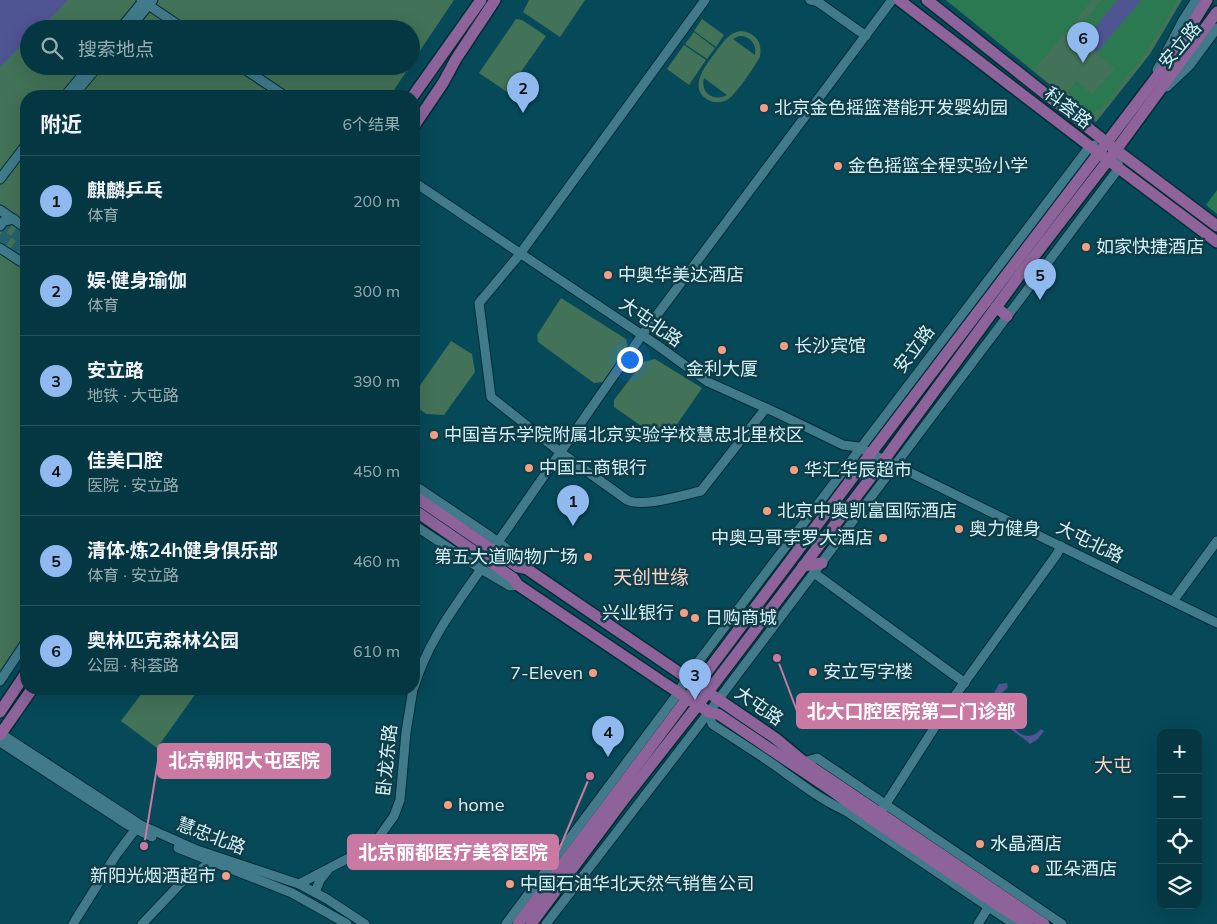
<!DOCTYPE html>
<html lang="zh">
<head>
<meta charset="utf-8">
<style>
  :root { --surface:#043742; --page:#12424d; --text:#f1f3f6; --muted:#97acb2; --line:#25515b; --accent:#90b9f0 }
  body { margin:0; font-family:Mulish,"Noto Sans SC",sans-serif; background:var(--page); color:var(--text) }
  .controls { position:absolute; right:15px; bottom:15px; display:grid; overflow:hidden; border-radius:10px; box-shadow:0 5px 20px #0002 }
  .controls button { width:45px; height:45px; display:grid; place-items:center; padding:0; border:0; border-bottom:1px solid var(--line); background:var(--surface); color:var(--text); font:25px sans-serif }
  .you { position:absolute; left:629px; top:359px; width:18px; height:18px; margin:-12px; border:4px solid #fff; border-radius:50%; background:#1a73e8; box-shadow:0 0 0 8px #1a73e833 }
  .badge { display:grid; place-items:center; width:32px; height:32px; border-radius:50%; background:var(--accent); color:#111; font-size:16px; font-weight:700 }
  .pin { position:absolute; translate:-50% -41px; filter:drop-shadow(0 1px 2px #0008) }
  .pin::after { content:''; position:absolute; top:26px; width:18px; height:15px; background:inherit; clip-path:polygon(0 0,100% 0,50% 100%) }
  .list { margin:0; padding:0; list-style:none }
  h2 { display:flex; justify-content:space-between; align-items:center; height:65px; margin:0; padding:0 20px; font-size:21px }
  h2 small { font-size:16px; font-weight:400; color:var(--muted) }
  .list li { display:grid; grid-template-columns:32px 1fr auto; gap:15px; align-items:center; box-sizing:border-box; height:90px; padding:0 20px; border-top:1px solid var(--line) }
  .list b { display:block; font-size:19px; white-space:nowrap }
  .list p { margin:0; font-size:16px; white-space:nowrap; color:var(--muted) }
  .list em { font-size:16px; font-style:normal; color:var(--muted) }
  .icon { flex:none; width:28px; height:28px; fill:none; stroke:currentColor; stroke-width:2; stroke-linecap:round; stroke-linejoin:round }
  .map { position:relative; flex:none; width:1217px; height:924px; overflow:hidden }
  .search { position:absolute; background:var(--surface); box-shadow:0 5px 20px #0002; left:20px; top:20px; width:400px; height:55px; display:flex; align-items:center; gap:12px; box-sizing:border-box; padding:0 18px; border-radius:28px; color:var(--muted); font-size:19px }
  .panel { position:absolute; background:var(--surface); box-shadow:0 5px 20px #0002; left:20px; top:90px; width:400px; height:605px; border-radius:20px }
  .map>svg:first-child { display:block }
  .green { fill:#427257; fill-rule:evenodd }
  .forest { fill:#2a7951 }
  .water { fill:#4f5493 }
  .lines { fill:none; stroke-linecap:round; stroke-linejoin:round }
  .major-tunnel { stroke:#256270; stroke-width:11; stroke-dasharray:11 5.5; stroke-linecap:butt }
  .minor-casing { stroke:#002d38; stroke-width:11 }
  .major-casing { stroke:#002d38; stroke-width:14 }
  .minor { stroke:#417a8a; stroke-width:9 }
  .major { stroke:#8d639a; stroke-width:11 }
  .poi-dot { fill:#f39f85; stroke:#0f3d48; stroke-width:2 }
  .labels { text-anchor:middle; stroke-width:5; stroke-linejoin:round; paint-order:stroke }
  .street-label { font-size:18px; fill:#d4f1f9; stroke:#0f3d48 }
  .poi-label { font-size:18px; fill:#d4f1f9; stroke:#0f3d48; text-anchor:start }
  .neighbourhood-label { font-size:19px; fill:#f4d2c8; stroke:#0f3d48 }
  .leader { fill:none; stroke:#ca7aa2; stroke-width:2 }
  .callout-dot { fill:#ca7aa2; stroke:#0f3d48; stroke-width:2 }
  .callout { fill:#ca7aa2; stroke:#ca7aa2; stroke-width:2 }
  .callout-label { font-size:19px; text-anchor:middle; font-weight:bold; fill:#fff }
</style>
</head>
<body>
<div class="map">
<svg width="1217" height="924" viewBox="0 0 1217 924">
  <rect width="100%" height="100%" fill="#064958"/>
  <g class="green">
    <polygon points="0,0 454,0 411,64 411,29 29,29 29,66 410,66 390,96 26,96 26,638 0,677"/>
    <polygon points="529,0 585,0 560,37 523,12"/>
    <polygon points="946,0 1182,0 1150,54 1096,122"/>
    <polygon points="516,19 522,20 546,36 507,92 479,73"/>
    <polygon points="702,19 724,35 716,47 694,31"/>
    <path d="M740,31C755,32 763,42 760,57C754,67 736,95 727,100C721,103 714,103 708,100C686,87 708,63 717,50C724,41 729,33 740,31ZM739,36C750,36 757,44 755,55L733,39ZM704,78L727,95C714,102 700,93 704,78Z"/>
    <polygon points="694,32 715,48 707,59 685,44"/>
    <polygon points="684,45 706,60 689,85 667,69"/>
    <polygon points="561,298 626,339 628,348 603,382 594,383 538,342 537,335"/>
    <polygon points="451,341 472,354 475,372 444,415 426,414 414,405 414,394"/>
    <polygon points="655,359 702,388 671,433 653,434 614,407 614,400 643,362"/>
    <polygon points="145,689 199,689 157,748 121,721"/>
  </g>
  <g class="forest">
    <polygon points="946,0 1092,0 1034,70"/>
    <polygon points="1102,0 1117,0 1081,44 1071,37"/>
    <polygon points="1141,0 1178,0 1145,54 1100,110 1090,112 1067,93 1076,81 1092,94 1115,69 1097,52"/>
    <polygon points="1217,190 1217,214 1206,205"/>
  </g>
  <g class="water">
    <polygon points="0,0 68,0 40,29 29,29 29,38 0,67"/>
    <polygon points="1117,0 1141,0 1097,52 1084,41"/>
    <path d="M1007,683L1008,687L999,696L998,701L1006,708L1010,705L1015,709C1005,728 1027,746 1041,729L1044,731L1038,739L1030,744C1022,736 1012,732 1004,723L1006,719C1002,711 993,708 989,699L993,695L999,684Z"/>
  </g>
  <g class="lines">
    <g class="major-tunnel">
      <polyline points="0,223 26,241"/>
      <polyline points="0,235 26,253"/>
    </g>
    <g class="minor-casing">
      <g id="minor">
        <polyline points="141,0 184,29"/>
        <path d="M705,0L520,254L479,303L491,397L560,452L627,500C642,508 683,495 701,491L766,408"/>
        <polyline points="810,0 818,2 866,36"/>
        <polyline points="120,29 144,0"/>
        <polyline points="129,29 153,0"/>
        <polyline points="240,66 285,96"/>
        <polyline points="1157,70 1183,20 1196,0"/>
        <polyline points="1167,87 1190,65 1217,28"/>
        <polyline points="65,96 90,66"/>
        <polyline points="73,96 98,66"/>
        <polyline points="0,179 26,145"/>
        <polyline points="414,182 657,345 708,382 777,413 843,445 858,447 1217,623"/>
        <polyline points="0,210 26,228"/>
        <polyline points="0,226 4,221 14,219"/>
        <polyline points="0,248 26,265"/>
        <polyline points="414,485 490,536 519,558 527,569"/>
        <polyline points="414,525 481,569 510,586 518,585"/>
        <polyline points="498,542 642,335 892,0"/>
        <polyline points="814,573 965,683"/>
        <polyline points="1173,601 1217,541"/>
        <polyline points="0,681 26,642"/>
        <path d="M414,687C428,641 454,608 481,569"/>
        <path d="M709,712L712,724C736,740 761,755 784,772C804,786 823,801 846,811L1014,924"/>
        <polyline points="0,733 141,825 197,850 299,884 327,899 365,924"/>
        <polyline points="0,742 128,825 152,837"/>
        <polyline points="804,762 817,758 1062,924"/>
        <polyline points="874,816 880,813 954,697 1057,554 1061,546"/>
        <polyline points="178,848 292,893 347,924"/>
        <polyline points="299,884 364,850 379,837 394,816 400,800 406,732 413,689"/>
        <polyline points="315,892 320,880 328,870"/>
        <polyline points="73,924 116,855 135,830"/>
        <polyline points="142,924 181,883 211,862"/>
        <polyline points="506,924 679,692 686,678 1090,146 1094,145"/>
        <polyline points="546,924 709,712 1119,168 1116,150"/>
        <polyline points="978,924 991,903"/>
      </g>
    </g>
    <g class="major-casing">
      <g id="major">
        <polyline points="899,0 1108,160 1217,242"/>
        <polyline points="927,0 1116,150 1217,226"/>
        <polyline points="413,96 481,0"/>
        <polyline points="414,126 443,83 456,59 495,0"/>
        <polyline points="996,307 1007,316"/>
        <polyline points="414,496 518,567 527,569 775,738 804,762 1044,924"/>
        <polyline points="414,510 513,578 518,585 667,685 709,712 718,714 831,790 870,818 993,902 1028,924"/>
        <polyline points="790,540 812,532"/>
        <polyline points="803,566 822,563"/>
        <polyline points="0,712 26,673"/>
        <polyline points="0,735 32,689"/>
        <polyline points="518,924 871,453 1171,58 1207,0"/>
        <polyline points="531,924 625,798 698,705 884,460 1022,272 1116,150 1217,12"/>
      </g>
    </g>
    <use href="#minor" class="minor"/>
    <use href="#major" class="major"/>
  </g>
  <g class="poi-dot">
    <circle cx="764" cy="108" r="5"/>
    <circle cx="838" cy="166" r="5"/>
    <circle cx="1086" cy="247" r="5"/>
    <circle cx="608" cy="275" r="5"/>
    <circle cx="784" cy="346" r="5"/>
    <circle cx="722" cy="350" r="5"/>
    <circle cx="434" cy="435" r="5"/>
    <circle cx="529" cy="468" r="5"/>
    <circle cx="794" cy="470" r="5"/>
    <circle cx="767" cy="511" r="5"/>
    <circle cx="959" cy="529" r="5"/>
    <circle cx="883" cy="538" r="5"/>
    <circle cx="588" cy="557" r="5"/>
    <circle cx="684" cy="613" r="5"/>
    <circle cx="695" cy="618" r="5"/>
    <circle cx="813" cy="672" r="5"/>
    <circle cx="593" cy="673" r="5"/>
    <circle cx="448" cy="805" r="5"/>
    <circle cx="980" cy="844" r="5"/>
    <circle cx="1035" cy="869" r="5"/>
    <circle cx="226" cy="876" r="5"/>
    <circle cx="510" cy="884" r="5"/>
  </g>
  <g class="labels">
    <g class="street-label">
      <text transform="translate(1180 45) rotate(-50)" y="6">安立路</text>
      <text transform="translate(1068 108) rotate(38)" y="6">科荟路</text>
      <text transform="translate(651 322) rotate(35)" y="6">大屯北路</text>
      <text transform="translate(914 349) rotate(-53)" y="6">安立路</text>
      <text transform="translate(1090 542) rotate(26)" y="6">大屯北路</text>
      <text transform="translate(759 706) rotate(35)" y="6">大屯路</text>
      <text transform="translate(387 760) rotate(-84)" y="6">卧龙东路</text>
      <text transform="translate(211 836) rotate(21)" y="6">慧忠北路</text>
    </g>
    <g class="poi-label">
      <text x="774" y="114">北京金色摇篮潜能开发婴幼园</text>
      <text x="848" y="172">金色摇篮全程实验小学</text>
      <text x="1096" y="253">如家快捷酒店</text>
      <text x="618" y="281">中奥华美达酒店</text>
      <text x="794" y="352">长沙宾馆</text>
      <text x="722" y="375" text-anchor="middle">金利大厦</text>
      <text x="444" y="441">中国音乐学院附属北京实验学校慧忠北里校区</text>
      <text x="539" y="474">中国工商银行</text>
      <text x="804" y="476">华汇华辰超市</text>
      <text x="777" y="517">北京中奥凯富国际酒店</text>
      <text x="969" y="535">奥力健身</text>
      <text x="873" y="544" text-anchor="end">中奥马哥孛罗大酒店</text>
      <text x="578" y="563" text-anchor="end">第五大道购物广场</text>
      <text x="674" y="619" text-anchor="end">兴业银行</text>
      <text x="705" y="624">日购商城</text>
      <text x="823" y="678">安立写字楼</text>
      <text x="583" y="679" text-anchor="end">7-Eleven</text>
      <text x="458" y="811">home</text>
      <text x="990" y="850">水晶酒店</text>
      <text x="1045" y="875">亚朵酒店</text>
      <text x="216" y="882" text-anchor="end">新阳光烟酒超市</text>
      <text x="520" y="890">中国石油华北天然气销售公司</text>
    </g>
    <g class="neighbourhood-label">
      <text x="651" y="584">天创世缘</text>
      <text x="1113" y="772">大屯</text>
    </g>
  </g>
  <path class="leader" d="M777 658L797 711M144 846L158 761M590 776L558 852"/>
  <g class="callout-dot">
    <circle cx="777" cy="658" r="5"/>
    <circle cx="144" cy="846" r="5"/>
    <circle cx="590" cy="776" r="5"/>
  </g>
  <g class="callout">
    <rect x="797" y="694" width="229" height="34" rx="5"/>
    <rect x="158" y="744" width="172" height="34" rx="5"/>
    <rect x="348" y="835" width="210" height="34" rx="5"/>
  </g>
  <g class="callout-label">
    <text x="911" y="718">北大口腔医院第二门诊部</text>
    <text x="244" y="767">北京朝阳大屯医院</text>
    <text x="453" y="859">北京丽都医疗美容医院</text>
  </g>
</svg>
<div class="controls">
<button>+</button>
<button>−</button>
<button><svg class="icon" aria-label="locate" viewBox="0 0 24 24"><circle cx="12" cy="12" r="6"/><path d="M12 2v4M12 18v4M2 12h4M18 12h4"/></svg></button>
<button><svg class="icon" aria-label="layers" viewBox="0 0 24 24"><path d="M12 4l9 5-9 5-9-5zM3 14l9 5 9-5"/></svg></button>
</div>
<div class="you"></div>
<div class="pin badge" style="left:573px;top:526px">1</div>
<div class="pin badge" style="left:523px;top:113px">2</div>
<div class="pin badge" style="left:695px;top:700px">3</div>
<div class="pin badge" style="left:608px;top:757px">4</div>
<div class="pin badge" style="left:1040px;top:300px">5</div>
<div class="pin badge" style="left:1083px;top:63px">6</div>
<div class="search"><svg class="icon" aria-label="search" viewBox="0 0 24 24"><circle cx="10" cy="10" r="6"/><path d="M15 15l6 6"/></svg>搜索地点</div>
<section class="panel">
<h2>附近<small>6个结果</small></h2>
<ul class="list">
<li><span class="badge">1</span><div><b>麒麟乒乓</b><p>体育</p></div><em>200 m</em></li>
<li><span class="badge">2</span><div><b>娱·健身瑜伽</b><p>体育</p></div><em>300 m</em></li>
<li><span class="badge">3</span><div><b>安立路</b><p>地铁 · 大屯路</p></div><em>390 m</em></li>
<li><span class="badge">4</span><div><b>佳美口腔</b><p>医院 · 安立路</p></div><em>450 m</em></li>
<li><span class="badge">5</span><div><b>清体·炼24h健身俱乐部</b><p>体育 · 安立路</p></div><em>460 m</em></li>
<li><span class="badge">6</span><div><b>奥林匹克森林公园</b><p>公园 · 科荟路</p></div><em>610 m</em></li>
</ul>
</section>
</div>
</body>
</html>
